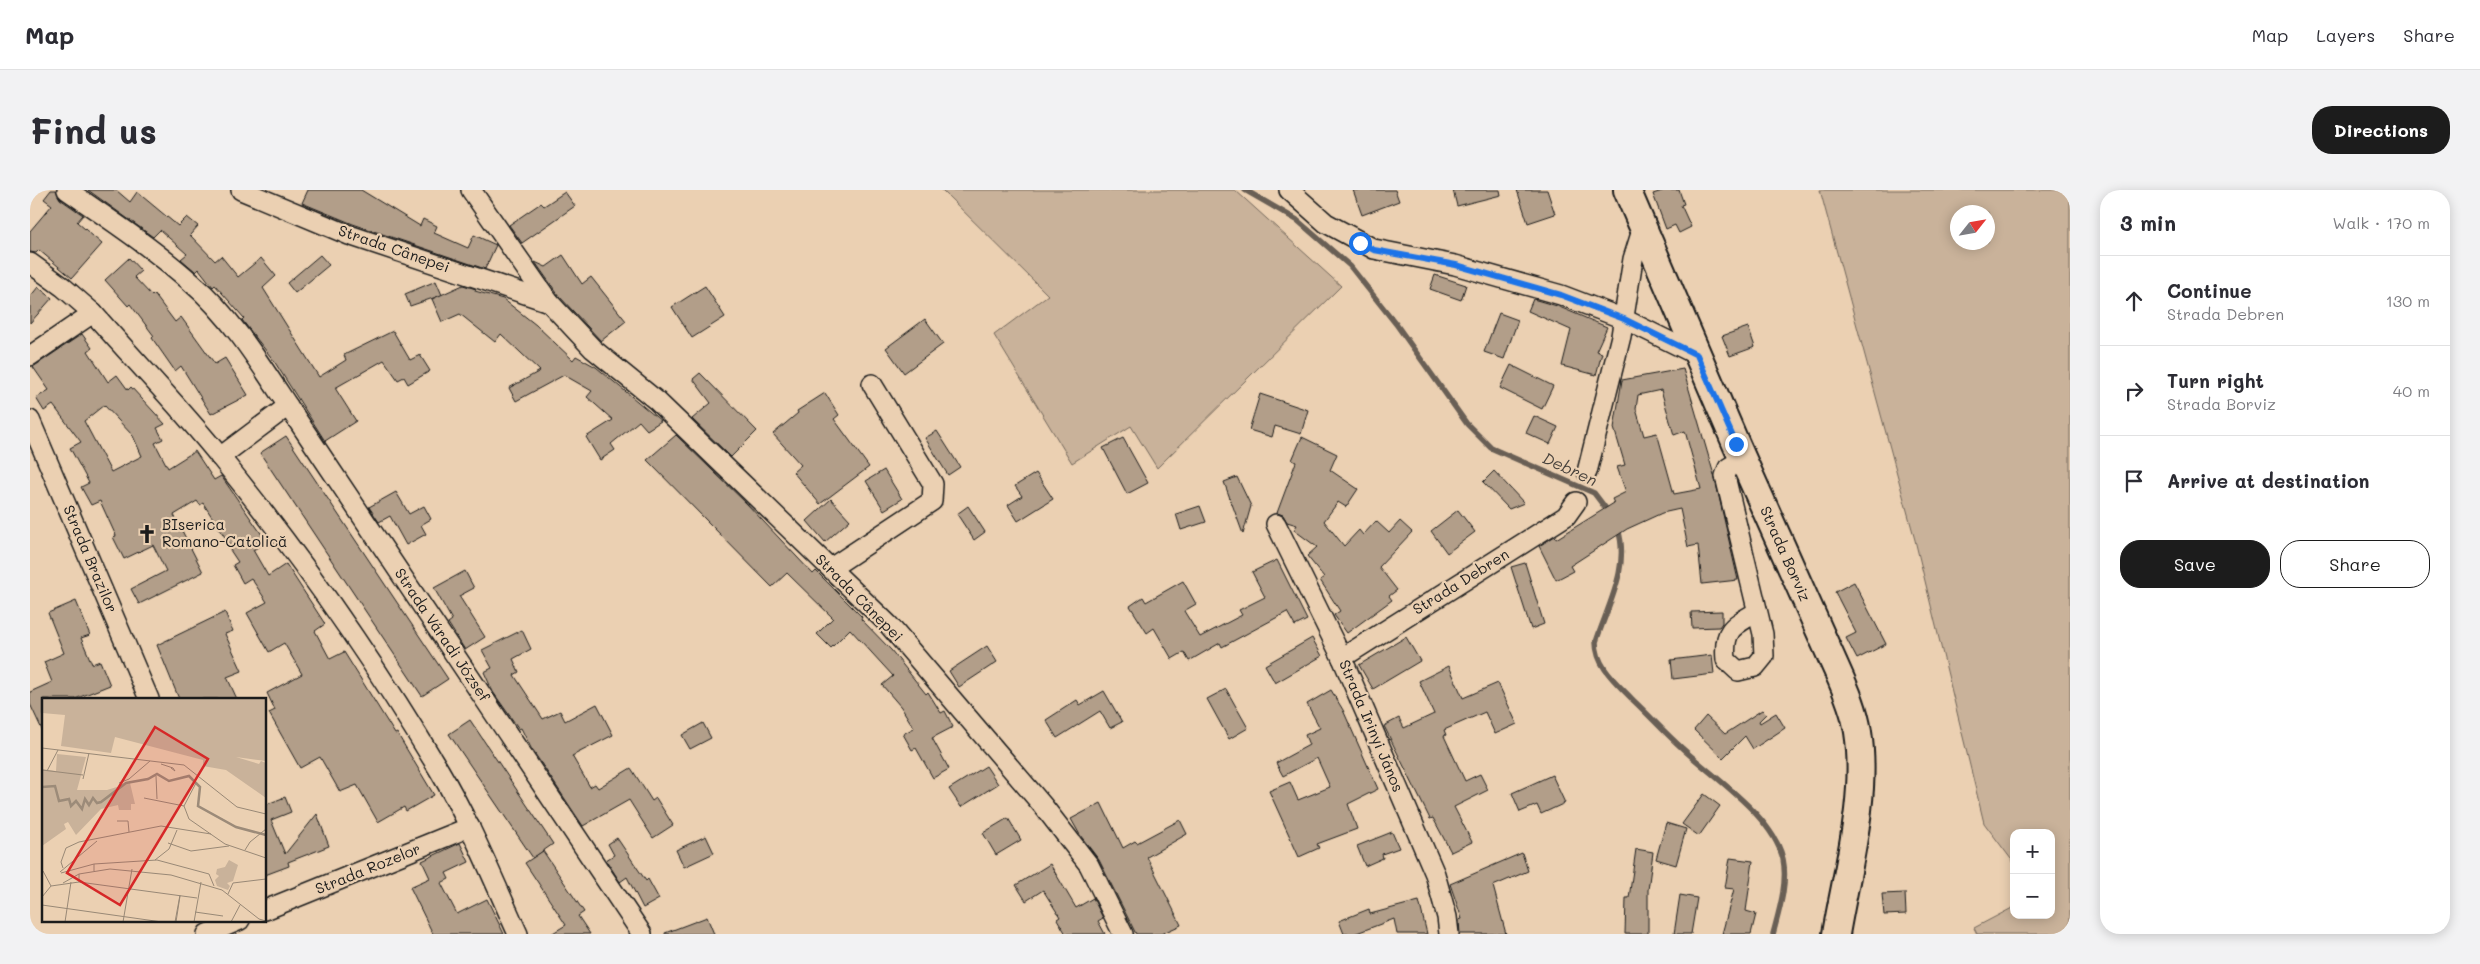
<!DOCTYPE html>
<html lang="en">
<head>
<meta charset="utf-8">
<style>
  :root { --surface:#fff; --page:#f2f2f3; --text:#2b2b33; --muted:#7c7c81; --line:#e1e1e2; --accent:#1c1c1c }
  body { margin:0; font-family:Mali,sans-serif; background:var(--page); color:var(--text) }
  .controls { position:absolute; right:15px; bottom:15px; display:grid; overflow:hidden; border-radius:10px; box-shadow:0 2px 12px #0003 }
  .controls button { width:45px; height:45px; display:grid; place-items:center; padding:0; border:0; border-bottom:1px solid var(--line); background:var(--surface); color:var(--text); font:25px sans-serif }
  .compass { position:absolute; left:1920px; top:15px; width:45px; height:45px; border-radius:50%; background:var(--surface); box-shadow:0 2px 12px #0003; rotate:59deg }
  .stop { position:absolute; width:15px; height:15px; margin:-11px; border:4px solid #1a73e8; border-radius:50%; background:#fff }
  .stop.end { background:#1a73e8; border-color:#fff; box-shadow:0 1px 5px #0008 }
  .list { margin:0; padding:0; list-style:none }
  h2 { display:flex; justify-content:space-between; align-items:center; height:65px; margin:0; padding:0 20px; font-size:21px }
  h2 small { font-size:16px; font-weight:400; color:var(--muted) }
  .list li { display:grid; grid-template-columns:32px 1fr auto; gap:15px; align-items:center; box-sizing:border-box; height:90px; padding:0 20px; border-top:1px solid var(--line) }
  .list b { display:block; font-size:19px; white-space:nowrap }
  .list p { margin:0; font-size:16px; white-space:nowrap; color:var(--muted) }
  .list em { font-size:16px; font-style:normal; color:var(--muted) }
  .actions { display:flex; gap:10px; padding:15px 20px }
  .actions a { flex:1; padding:11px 0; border:1px solid var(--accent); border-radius:20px; text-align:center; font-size:18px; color:var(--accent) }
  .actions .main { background:var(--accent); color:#fff }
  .icon { flex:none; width:28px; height:28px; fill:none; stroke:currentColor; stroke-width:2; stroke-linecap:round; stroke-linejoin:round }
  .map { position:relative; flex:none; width:2040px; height:744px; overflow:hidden; border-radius:20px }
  header { display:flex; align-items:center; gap:30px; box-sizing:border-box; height:70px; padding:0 25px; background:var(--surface); border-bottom:1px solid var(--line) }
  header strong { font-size:24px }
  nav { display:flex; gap:28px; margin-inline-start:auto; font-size:18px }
  .intro { display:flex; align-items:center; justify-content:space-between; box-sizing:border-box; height:120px; padding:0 30px }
  h1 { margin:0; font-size:35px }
  .button { padding:12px 22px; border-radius:20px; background:var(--accent); color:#fff; font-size:18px; font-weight:700 }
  main { display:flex; gap:30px; padding:0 30px }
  aside { flex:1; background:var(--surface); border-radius:20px; box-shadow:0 2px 12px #0003 }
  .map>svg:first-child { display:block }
  .green { fill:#c9b29a; stroke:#72675b; fill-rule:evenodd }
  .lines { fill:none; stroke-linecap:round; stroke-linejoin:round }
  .stream { stroke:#695f54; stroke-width:5.5 }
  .building { fill:#b29e89; stroke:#1c1c1c; fill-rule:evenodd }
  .minor-casing { stroke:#1c1c1c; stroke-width:22 }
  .secondary-casing { stroke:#1c1c1c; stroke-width:30 }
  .minor { stroke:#ebd0b2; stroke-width:19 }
  .secondary { stroke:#ebd0b2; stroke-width:26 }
  .route { stroke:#1a73e8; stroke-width:6 }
  .labels { text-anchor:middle; stroke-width:4.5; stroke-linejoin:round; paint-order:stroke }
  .street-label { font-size:15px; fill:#1c1c1c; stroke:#ebd0b2 }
  .poi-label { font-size:15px; fill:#1c1c1c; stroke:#ebd0b2; text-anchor:start }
  .water-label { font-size:16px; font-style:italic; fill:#49433d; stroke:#ebd0b2 }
  .inset-river { fill:none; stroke:#9c8b79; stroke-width:2.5 }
  .inset-road { fill:none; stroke:#988876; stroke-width:1 }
  .view { fill:#d62828; fill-opacity:0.15; stroke:#d62828; stroke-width:2.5 }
  .inset-edge { fill:none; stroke:#1c1c1c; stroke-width:2.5 }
</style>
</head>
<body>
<header>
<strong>Map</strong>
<nav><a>Map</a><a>Layers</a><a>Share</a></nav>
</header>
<div class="intro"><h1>Find us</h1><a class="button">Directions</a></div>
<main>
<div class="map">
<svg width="2040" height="744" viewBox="0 0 2040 744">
  <rect width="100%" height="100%" fill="#ebd0b2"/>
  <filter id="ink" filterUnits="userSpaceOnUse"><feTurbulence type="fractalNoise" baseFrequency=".02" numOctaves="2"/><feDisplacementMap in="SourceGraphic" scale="10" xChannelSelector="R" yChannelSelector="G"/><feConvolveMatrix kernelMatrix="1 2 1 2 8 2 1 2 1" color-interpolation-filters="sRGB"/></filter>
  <g filter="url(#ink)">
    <g class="green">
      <polygon points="912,0 1205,0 1311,96 1127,278 1101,236 1042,273 964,145 1018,105"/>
      <path d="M1790,0H2040V744H1947L1944,738L1984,717V725H2021V643H1984V673L1954,633L1885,350ZM1958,22V52H1928V22Z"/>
    </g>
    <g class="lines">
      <g class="stream">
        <polyline points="1215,0 1267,30 1320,76 1366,134 1437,234 1461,258 1564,303 1580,324"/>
        <path d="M1588,339C1600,377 1578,415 1566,452C1566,477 1587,493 1603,510C1620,526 1635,543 1652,558C1684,588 1743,626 1753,669C1758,693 1749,721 1743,744"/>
      </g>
    </g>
    <g class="building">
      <polygon points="21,0 26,0 30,9 53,25 47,32 72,54 42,88 9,60 6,63 0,62 0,41 22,15 14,9"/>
      <polygon points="58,0 86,0 100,12 107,2 148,36 157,27 168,36 160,45 185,71 191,66 208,87 231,68 246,86 233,98 289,187 316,170 314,165 363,141 380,170 390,165 400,181 378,194 374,187 368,190 354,170 305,198 326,231 295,251 244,171 212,130 214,128 185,95 183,97 169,79 166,82 151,69 157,64 130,40 123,47"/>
      <polygon points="278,0 331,0 390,36 393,29 407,36 404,43 438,58 444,45 466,55 455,79 323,34 272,13"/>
      <polygon points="1323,0 1365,0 1369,11 1332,25"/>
      <polygon points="1423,0 1470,0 1471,5 1427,16"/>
      <polygon points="1487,0 1517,0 1525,24 1498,33"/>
      <polygon points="1635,0 1649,0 1654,14 1651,15 1661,37 1649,43 1645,35 1636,39 1623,4"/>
      <polygon points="535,2 545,16 492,53 479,35 511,13 514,16"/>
      <polygon points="290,65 299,75 265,103 257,93"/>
      <polygon points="533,65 552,94 561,87 596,131 571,151 529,106 505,72 516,77"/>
      <polygon points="99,68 111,81 104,87 122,106 124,104 145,132 151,127 185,174 195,168 218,205 181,224 151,176 145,181 122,148 124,146 100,114 98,116 75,90"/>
      <polygon points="1405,85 1436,95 1431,110 1400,99"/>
      <polygon points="406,91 412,105 380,116 375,104"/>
      <polygon points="433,95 446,99 445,101 473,109 506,135 543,170 546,166 566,177 631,231 617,240 609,231 581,254 585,260 570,270 556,247 583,230 557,207 562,201 534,185 486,211 479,198 510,181 471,144 465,152 430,124 412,132 402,109"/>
      <polygon points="675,96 695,127 662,148 642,117"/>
      <polygon points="8,97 22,108 0,133 0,107"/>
      <polygon points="1503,109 1527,116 1577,137 1566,161 1572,163 1566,185 1532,176 1541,140 1498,121"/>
      <polygon points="1469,123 1488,130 1474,169 1454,162"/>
      <polygon points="895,129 913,154 874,183 856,158"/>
      <polygon points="1718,137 1725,157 1700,166 1692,146"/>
      <path d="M52,144L62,158L58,161L78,192L87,185L98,200L101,197L135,234L127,238L133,249L125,253L138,278L165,261L184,290L191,286L194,290L237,352L223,360L238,386L256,374L295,434L285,441L300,469L314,462L365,544L367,543L404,605L376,621L374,617L348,632L327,595L310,602L290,567L270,578L239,523L245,520L237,503L272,484L254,453L239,462L217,423L237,412L221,388L213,393L203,375L208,372L198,357L200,355L173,313L170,315L167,311L144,325L173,382L109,414L101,399L136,381L123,355L94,369L83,347L86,346L70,311L61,315L51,297L59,293L40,258L51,252L23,215L14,221L6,208L19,200L3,177ZM74,215L103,246L112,266L81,282L54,231Z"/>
      <polygon points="1481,175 1523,196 1512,219 1470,198"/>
      <path d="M1653,179L1684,285L1708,390L1672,394L1668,355L1658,357L1650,319L1632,323L1597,339L1540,376L1543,381L1526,390L1509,356L1525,346L1526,349L1584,313L1582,309L1596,302L1587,277L1595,275L1584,238L1592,190ZM1631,200L1644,245L1655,241L1671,299L1644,304L1627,243L1614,246L1606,219L1608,205Z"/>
      <polygon points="670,183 727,241 701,267 662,229 681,213 663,189"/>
      <polygon points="795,203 809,225 804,229 839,277 790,314 763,282 771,275 743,244 768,223 767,221"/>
      <polygon points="1230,204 1278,220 1271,244 1245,236 1242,247 1219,240"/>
      <polygon points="1504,226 1528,237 1520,254 1496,243"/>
      <polygon points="907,241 930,277 918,285 895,248"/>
      <polygon points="646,245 717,314 783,384 786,381 832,427 831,429 861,460 896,504 898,502 911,523 915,521 923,537 902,548 919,579 903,588 886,558 882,560 873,544 884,538 871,517 852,495 863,486 820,439 801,458 787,444 803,428 757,383 742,397 617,270"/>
      <polygon points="256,246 418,489 392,506 230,263"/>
      <polygon points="1272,247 1307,264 1300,280 1328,299 1316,317 1308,312 1294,331 1314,356 1329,340 1333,345 1346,331 1359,343 1370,331 1382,342 1349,377 1367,400 1359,406 1362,410 1317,443 1304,425 1310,421 1290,390 1294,387 1277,366 1287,357 1264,340 1267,335 1257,332 1253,325 1247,323 1266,272 1262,270"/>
      <polygon points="1093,248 1118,293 1097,304 1073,258"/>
      <polygon points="854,280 872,309 854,320 836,291"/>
      <polygon points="1464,281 1494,313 1479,319 1453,292"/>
      <polygon points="1006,283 1023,309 988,331 978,315 992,306 985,296"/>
      <polygon points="1207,287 1221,316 1213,344 1194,292"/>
      <polygon points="366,302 379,324 394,316 401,329 391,335 396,344 376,355 360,326 349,332 339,317"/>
      <polygon points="801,309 820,330 795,352 777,331"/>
      <polygon points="938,316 955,342 944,350 927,324"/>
      <polygon points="1170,316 1176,332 1151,340 1146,324"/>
      <polygon points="1428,320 1445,342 1417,363 1401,341"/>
      <polygon points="1247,370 1277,430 1265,436 1257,422 1192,457 1190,453 1159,471 1154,462 1142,469 1124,438 1117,443 1100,416 1113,407 1116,412 1153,391 1166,414 1154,421 1170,447 1212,425 1209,420 1235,407 1222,382"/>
      <polygon points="1495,373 1514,434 1501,439 1481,377"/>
      <polygon points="435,381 444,398 429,406 455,447 435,460 418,433 422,430 404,398"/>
      <polygon points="1824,392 1856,454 1827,469 1816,448 1826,443 1805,402"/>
      <polygon points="46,411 60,445 51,448 62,474 70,471 80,495 45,509 14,509 14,544 0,514 0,502 22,492 14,472 34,463 18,423"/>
      <polygon points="1692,421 1692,433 1689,437 1662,438 1661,422"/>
      <polygon points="195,422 203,441 195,444 212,481 197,487 207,509 149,509 127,455"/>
      <polygon points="492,440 501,459 483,469 489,482 484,485 513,529 530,521 535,531 567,514 583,545 542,566 560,597 565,594 568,598 601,578 622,611 626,608 643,635 623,648 599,610 553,636 501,558 491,538 489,539 463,502 454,482 462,478 452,460"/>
      <polygon points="1376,447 1390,471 1343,499 1329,475"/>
      <polygon points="1282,448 1292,466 1245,493 1235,475"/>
      <polygon points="957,456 967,472 929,497 919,481"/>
      <polygon points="1682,465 1684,484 1643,489 1641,470"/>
      <polygon points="1419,476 1433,508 1468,493 1487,534 1465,544 1455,522 1414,540 1416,545 1414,546 1435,591 1450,584 1458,600 1424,617 1442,652 1421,662 1403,628 1400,629 1354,536 1369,528 1374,538 1404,524 1389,491"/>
      <polygon points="1196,499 1218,538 1199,549 1177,509"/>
      <polygon points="1301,500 1313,520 1348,599 1318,614 1327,639 1287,654 1289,658 1269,667 1239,601 1260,592 1268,610 1300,597 1287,568 1253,586 1246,573 1279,555 1275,545 1290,538 1277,514"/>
      <polygon points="1074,501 1092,532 1080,538 1070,521 1027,548 1016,530 1047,510 1050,515"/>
      <polygon points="1732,520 1736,524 1729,531 1730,533 1746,523 1755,538 1723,559 1715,546 1693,568 1664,540 1676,526 1695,544"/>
      <polygon points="440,530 523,654 503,668 419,544"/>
      <polygon points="673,533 681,548 660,559 652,545"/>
      <polygon points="956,576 968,594 931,617 919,599"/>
      <polygon points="1522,585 1535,613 1511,624 1507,615 1490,622 1482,603"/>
      <polygon points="1674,604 1690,616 1669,646 1652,634"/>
      <polygon points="255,607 261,622 241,630 255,664 287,624 299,656 258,672 259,676 235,685 235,615"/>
      <polygon points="1071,613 1093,658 1105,651 1107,653 1150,630 1157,644 1117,667 1151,735 1131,744 1106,744 1069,670 1050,645 1041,629"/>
      <polygon points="978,628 991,650 966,665 953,643"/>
      <polygon points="1636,633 1656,639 1646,675 1626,669"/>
      <polygon points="1362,642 1369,658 1352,664 1353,668 1335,676 1327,656"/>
      <polygon points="676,646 684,663 654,677 646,660"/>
      <polygon points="587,648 616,691 618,689 629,709 613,718 597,687 590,692 576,670 584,665 578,654"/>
      <polygon points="430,653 439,672 416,683 419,689 411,693 427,724 457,709 474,744 403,744 380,697 400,688 392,671"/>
      <polygon points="1606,659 1623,662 1618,700 1618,744 1595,744 1596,708 1599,708"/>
      <polygon points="513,661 554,722 548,726 560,744 521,744 536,735 495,673"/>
      <polygon points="1492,663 1498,681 1463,696 1476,744 1430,744 1429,730 1432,729 1420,694"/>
      <polygon points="1700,668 1723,671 1716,721 1726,724 1721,744 1692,744 1704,699 1695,698"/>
      <polygon points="1020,674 1046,718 1063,708 1073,728 1068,731 1075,744 1036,744 1027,729 1030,727 1013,700 996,711 986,695"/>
      <polygon points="1875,703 1876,724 1854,725 1852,704"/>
      <polygon points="1650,705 1667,708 1661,744 1644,744"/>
      <polygon points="1389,711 1397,744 1367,744 1364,729 1324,744 1314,744 1309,731 1339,719 1340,724"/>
      <polygon points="677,727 684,744 635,744 635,743"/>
    </g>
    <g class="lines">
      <g class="minor-casing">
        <g id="minor">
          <path d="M37,0C79,29 124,59 162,93C200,125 231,175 258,216"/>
          <polyline points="211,0 319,45 519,112"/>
          <polyline points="441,0 519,112 563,159 627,211 858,434 1014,617 1059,675 1093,744"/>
          <polyline points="1259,0 1296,33 1344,59 1425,75 1531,105 1594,129 1667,165"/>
          <polyline points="0,73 33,97 63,123"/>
          <path d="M0,166L63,123C105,171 151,218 191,268C271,367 344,471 409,580C440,632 463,689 488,744"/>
          <polyline points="0,230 119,509"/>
          <polyline points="190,267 258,216 612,744"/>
          <path d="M1713,269L1698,278L1695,286L1733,444L1734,466L1725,477L1708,481L1696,470C1693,440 1702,436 1727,422"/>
          <polyline points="1557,282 1591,146 1603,69 1613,37"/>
          <polyline points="1246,334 1312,468 1405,684 1417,727 1419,744"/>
          <polyline points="801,378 902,311 903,294 842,194"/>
          <polyline points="1312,468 1536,326 1546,312"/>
          <polyline points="235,720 440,637"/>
          <polyline points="177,744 210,730"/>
        </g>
      </g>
      <g class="secondary-casing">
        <path id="secondary" d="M1597,0L1706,254L1807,480C1816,500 1825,521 1828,542C1838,607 1817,679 1806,744"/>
      </g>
      <use href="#minor" class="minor"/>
      <use href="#secondary" class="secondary"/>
    </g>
  </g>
  <g class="lines" filter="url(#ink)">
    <polyline class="route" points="1330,53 1344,60 1426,75 1531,105 1594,129 1667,165 1706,254"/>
  </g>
  <defs>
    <g id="church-bare" transform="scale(1.5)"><path d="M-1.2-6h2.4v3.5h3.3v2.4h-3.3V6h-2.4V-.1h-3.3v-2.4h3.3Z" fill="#1c1c1c" stroke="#ebd0b2" stroke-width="2.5" paint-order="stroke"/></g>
  </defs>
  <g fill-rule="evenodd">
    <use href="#church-bare" x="117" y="344"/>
  </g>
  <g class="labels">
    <g class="street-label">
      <text transform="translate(364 59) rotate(19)" y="5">Strada Cânepei</text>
      <text transform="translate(1755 364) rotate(66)" y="5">Strada Borviz</text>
      <text transform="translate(60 369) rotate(67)" y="5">Strada Brazilor</text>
      <text transform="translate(1431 392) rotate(-32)" y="5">Strada Debren</text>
      <text transform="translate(829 408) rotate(45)" y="5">Strada Cânepei</text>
      <text transform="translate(412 445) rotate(56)" y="5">Strada Váradi József</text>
      <text transform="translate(1341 536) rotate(67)" y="5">Strada Irinyi János</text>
      <text transform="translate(338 679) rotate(-22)" y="5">Strada Rozelor</text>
    </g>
    <g class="poi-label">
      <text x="132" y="340">BIserica<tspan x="132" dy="17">Romano-Catolică</tspan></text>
    </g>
    <g class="water-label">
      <text transform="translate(1540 279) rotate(25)" y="6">Debren</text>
    </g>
  </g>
  <g transform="translate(12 508)">
    <rect width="224" height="224" fill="#ebd0b2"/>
    <path d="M0,0H224V63L194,59L217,66L219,63L224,65V100L184,72L161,68V62L73,39L69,55L19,48L23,17L0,15ZM15,56L44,59L35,92H65L88,85L93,106H89V112H77L76,107L59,111L34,137L26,124L22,126L24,131L0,148V71L14,73ZM187,162L196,167L191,183L185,185L188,188L186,192L175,188L173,182L177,178L174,176L175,171L183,169Z" fill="#c9b29a"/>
    <path class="inset-river" d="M0,89L13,88L17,103L27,101L29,108L34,103L40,111L43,101L47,107L51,100L55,105L59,104L84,85L106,81L115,76L127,83L147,78L158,89L156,108L194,129L224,137"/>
    <path class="inset-road" d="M0,50L142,67L195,109L224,116M119,66L131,70L133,73L129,70M0,72L41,77M5,73L16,52M114,78L115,101M41,81L47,55M77,85L87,81L108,63M102,100L142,108M142,108L147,121L183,146L224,160M142,108L154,85M75,123H86L87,134M126,145L149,153L187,148M203,152L208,144L224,131M113,162L127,151L135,132M21,170L19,164L24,150L37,144L119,128L169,136M52,173V166L115,162L167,176L172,188M18,174L55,143M19,175L52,166M37,184V176L68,171L129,177L180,192L217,221L224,223M21,185L37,176M9,188L37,184L155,200M186,196L191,185L224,181M0,199L9,188L1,173M0,207L120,224M153,214L181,218M23,224L29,184M81,224L90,171M133,224L138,197M134,224L138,198M152,224L159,184M189,224L198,207"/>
    <path class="view" d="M113,29L166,61L78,207L25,175Z"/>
    <rect width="224" height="224" class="inset-edge"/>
  </g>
</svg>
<div class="controls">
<button>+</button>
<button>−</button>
</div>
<svg class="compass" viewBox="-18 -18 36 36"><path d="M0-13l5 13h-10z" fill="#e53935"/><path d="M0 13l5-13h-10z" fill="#7c7c81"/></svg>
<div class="stop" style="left:1330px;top:53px"></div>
<div class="stop end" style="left:1706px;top:254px"></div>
</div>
<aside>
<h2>3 min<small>Walk · 170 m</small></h2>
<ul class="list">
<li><svg class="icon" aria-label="ahead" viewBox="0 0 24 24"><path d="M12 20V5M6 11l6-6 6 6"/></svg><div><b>Continue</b><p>Strada Debren</p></div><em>130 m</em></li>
<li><svg class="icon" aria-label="right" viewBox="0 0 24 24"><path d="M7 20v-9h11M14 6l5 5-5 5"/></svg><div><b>Turn right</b><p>Strada Borviz</p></div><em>40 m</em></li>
<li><svg class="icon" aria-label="arrive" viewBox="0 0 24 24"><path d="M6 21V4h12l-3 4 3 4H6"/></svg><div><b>Arrive at destination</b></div></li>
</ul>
<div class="actions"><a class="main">Save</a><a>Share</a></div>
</aside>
</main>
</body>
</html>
